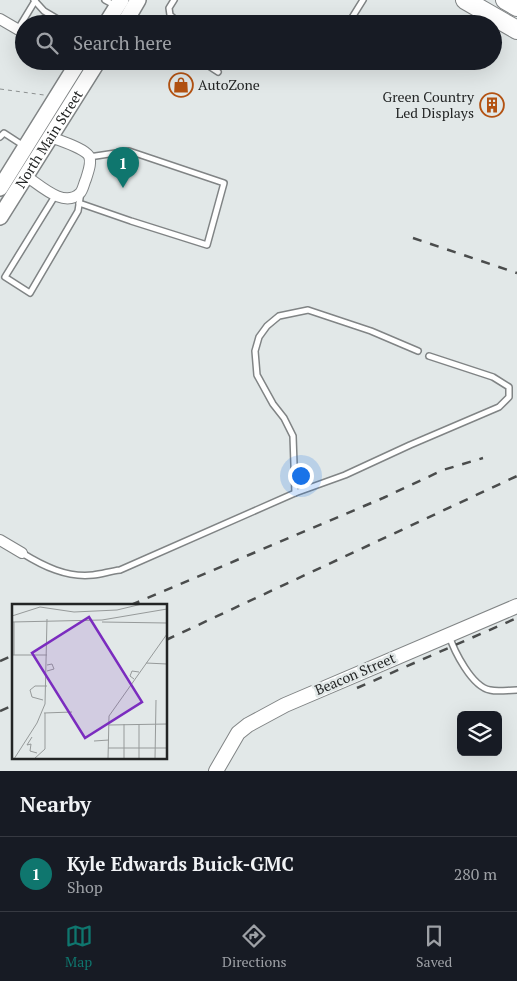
<!DOCTYPE html>
<html lang="en">
<head>
<meta charset="utf-8">
<style>
  :root { --surface:#171b24; --page:#242831; --text:#f1f3f6; --muted:#9ea1a6; --line:#363941; --accent:#0f766e }
  body { margin:0; font-family:"PT Serif",serif; background:var(--page); color:var(--text) }
  .controls { position:absolute; right:15px; bottom:15px; display:grid; overflow:hidden; border-radius:8px; box-shadow:0 5px 20px #0002 }
  .controls button { width:45px; height:45px; display:grid; place-items:center; padding:0; border:0; border-bottom:1px solid var(--line); background:var(--surface); color:var(--text); font:25px sans-serif }
  .you { position:absolute; left:300px; top:475px; width:18px; height:18px; margin:-12px; border:4px solid #fff; border-radius:50%; background:#1a73e8; box-shadow:0 0 0 8px #1a73e833 }
  .badge { display:grid; place-items:center; width:32px; height:32px; border-radius:50%; background:var(--accent); color:#fff; font-size:16px; font-weight:700 }
  .pin { position:absolute; translate:-50% -41px; filter:drop-shadow(0 1px 2px #0008) }
  .pin::after { content:''; position:absolute; top:26px; width:18px; height:15px; background:inherit; clip-path:polygon(0 0,100% 0,50% 100%) }
  .list { margin:0; padding:0; list-style:none }
  h2 { display:flex; justify-content:space-between; align-items:center; height:65px; margin:0; padding:0 20px; font-size:21px }
  h2 small { font-size:16px; font-weight:400; color:var(--muted) }
  .list li { display:grid; grid-template-columns:32px 1fr auto; gap:15px; align-items:center; box-sizing:border-box; height:75px; padding:0 20px; border-top:1px solid var(--line) }
  .list b { display:block; font-size:19px; white-space:nowrap }
  .list p { margin:0; font-size:16px; white-space:nowrap; color:var(--muted) }
  .list em { font-size:16px; font-style:normal; color:var(--muted) }
  .icon { flex:none; width:28px; height:28px; fill:none; stroke:currentColor; stroke-width:2; stroke-linecap:round; stroke-linejoin:round }
  .map { position:relative; flex:none; width:517px; height:771px; overflow:hidden }
  .search { position:absolute; background:var(--surface); box-shadow:0 5px 20px #0002; left:15px; right:15px; top:15px; height:55px; display:flex; align-items:center; gap:12px; box-sizing:border-box; padding:0 18px; border-radius:28px; color:var(--muted); font-size:19px }
  .sheet { height:140px; background:var(--surface) }
  nav { display:flex; justify-content:space-around; align-items:center; box-sizing:border-box; height:70px; border-top:1px solid var(--line); background:var(--surface); font-size:14px; color:var(--muted) }
  nav a { display:grid; justify-items:center; gap:2px }
  nav .on { color:var(--accent) }
  .map>svg:first-child { display:block }
  .lines { fill:none; stroke-linecap:round; stroke-linejoin:round }
  .lane-casing { stroke:#808485; stroke-width:8 }
  .street-casing { stroke:#808485; stroke-width:12 }
  .secondary-casing { stroke:#808485; stroke-width:16 }
  .primary-casing { stroke:#808485; stroke-width:18 }
  .highway-casing { stroke:#808485; stroke-width:20 }
  .path { stroke:#8c9090; stroke-width:1; stroke-dasharray:4 4; stroke-linecap:butt }
  .lane { stroke:#fff; stroke-width:5 }
  .street { stroke:#fff; stroke-width:10 }
  .secondary { stroke:#fff; stroke-width:14 }
  .primary { stroke:#fff; stroke-width:15 }
  .highway { stroke:#fff; stroke-width:18 }
  .rail { stroke:#4a4c4c; stroke-width:2.5; stroke-dasharray:9 9; stroke-linecap:butt }
  .labels { text-anchor:middle; stroke-width:5; stroke-linejoin:round; paint-order:stroke }
  .poi-label { font-size:14px; fill:#232525; stroke:#e2e8e8; text-anchor:start }
  .street-label { font-size:14px; fill:#232525; stroke:#e2e8e8 }
  .inset-road { fill:none; stroke:#969a9a; stroke-width:1 }
  .view { fill:#7b2cbf; fill-opacity:0.15; stroke:#7b2cbf; stroke-width:2.5 }
  .inset-edge { fill:none; stroke:#232525; stroke-width:2.5 }
</style>
</head>
<body>
<div class="map">
<svg width="517" height="771" viewBox="0 0 517 771">
  <rect width="100%" height="100%" fill="#e2e8e8"/>
  <g class="lines">
    <g class="lane-casing">
      <g id="lane">
        <polyline points="34,0 44,11 66,24"/>
        <polyline points="105,0 116,6"/>
        <polyline points="174,0 169,8 170,15 181,24"/>
        <polyline points="129,17 140,24"/>
        <polyline points="348,24 363,0"/>
        <polyline points="18,29 35,1"/>
        <polyline points="115,61 124,65 129,64 131,61"/>
        <polyline points="201,61 218,72"/>
        <polyline points="0,137 4,133 24,146"/>
        <polyline points="55,196 5,277 30,293 78,211 81,192"/>
        <polyline points="79,203 131,221 207,245 224,183 129,151 89,157"/>
        <polyline points="418,351 371,331 308,310 279,316 267,326 259,337 255,351 257,375 273,404 284,418 293,436 295,493 345,475 410,445 499,407 509,397 509,387 493,377 429,356"/>
        <path d="M22,553C43,566 67,578 93,575C102,574 111,571 120,570L295,493"/>
        <path d="M449,635C454,651 472,687 490,690C498,692 508,690 517,690"/>
      </g>
    </g>
    <g class="street-casing">
      <g id="street">
        <polyline points="0,19 24,33"/>
        <path d="M26,176C40,185 64,209 80,193C83,190 84,183 86,179C88,172 92,163 89,156C84,148 60,141 51,137"/>
        <polyline points="0,540 22,553"/>
      </g>
    </g>
    <g class="secondary-casing">
      <polyline id="secondary" points="216,771 238,733 248,725 285,705 517,606"/>
    </g>
    <g class="primary-casing">
      <g id="primary">
        <polyline points="106,24 121,0"/>
        <polyline points="124,24 138,0"/>
        <polyline points="0,188 79,61"/>
        <path id="s1" d="M0,217L98,61"/>
      </g>
    </g>
    <g class="highway-casing">
      <g id="highway">
        <polyline points="465,0 517,30"/>
        <polyline points="505,0 517,7"/>
      </g>
    </g>
    <polyline class="path" points="0,89 44,95"/>
    <use href="#lane" class="lane"/>
    <use href="#street" class="street"/>
    <use href="#secondary" class="secondary"/>
    <use href="#primary" class="primary"/>
    <use href="#highway" class="highway"/>
    <g class="rail">
      <polyline points="413,238 517,273"/>
      <polyline points="131,605 383,498 443,470 483,458"/>
      <polyline points="166,640 517,476"/>
      <polyline points="0,661 14,655"/>
      <polyline points="357,688 517,618"/>
      <polyline points="0,711 14,705"/>
    </g>
  </g>
  <defs>
    <g id="shop-ring" transform="scale(1.25)"><circle r="9.5" fill="#e2e8e8" stroke="#b35212" stroke-width="1.5"/><path d="M-5-2.5h2.3a2.7 3.5 0 0 1 5.4 0H5L5.5 6h-11ZM-1.5-2.5h3a1.5 2.3 0 0 0-3 0Z" fill="#b35212"/></g>
    <g id="building-ring" transform="scale(1.25)"><circle r="9.5" fill="#e2e8e8" stroke="#b35212" stroke-width="1.5"/><path d="M-4-6H4V6H1V3H-1V6H-4ZM-2.5-4.3h1.7v1.8h-1.7ZM.8-4.3h1.7v1.8H.8ZM-2.5-1h1.7V.8h-1.7ZM.8-1h1.7V.8H.8Z" fill="#b35212"/></g>
  </defs>
  <g fill-rule="evenodd">
    <use href="#shop-ring" x="181" y="85"/>
    <use href="#building-ring" x="492" y="105"/>
  </g>
  <g class="labels">
    <g class="poi-label">
      <text x="198" y="90">AutoZone</text>
      <text x="474" y="102" text-anchor="end">Green Country<tspan x="474" dy="16">Led Displays</tspan></text>
    </g>
    <g class="street-label">
      <text dy="5" stroke="none"><textPath href="#s1" startOffset="92">North Main Street</textPath></text>
      <text transform="translate(355 674) rotate(-23)" y="5">Beacon Street</text>
    </g>
  </g>
  <g transform="translate(12 604)">
    <rect width="155" height="155" fill="#e2e8e8"/>
    <path class="inset-road" d="M0,12L28,3L62,8L105,6L130,0M0,18L90,16L155,5M2,18V51M90,18L155,19M0,51H35M134,59L155,60M35,67L42,65L40,60L35,61M122,75L118,72L120,67L127,68M31,96L20,93L18,86L23,82H35M32,109L60,108M127,120V155M97,121L155,120M20,133L15,141L19,140L18,147L25,149M82,137L97,136M96,144H155M2,155L25,119L33,100L35,15M22,155L33,145V109M96,155L97,112L155,30M112,155V120M143,155L144,96"/>
    <path class="view" d="M77,13L130,98L73,134L20,49Z"/>
    <rect width="155" height="155" class="inset-edge"/>
  </g>
</svg>
<div class="controls">
<button><svg class="icon" aria-label="layers" viewBox="0 0 24 24"><path d="M12 4l9 5-9 5-9-5zM3 14l9 5 9-5"/></svg></button>
</div>
<div class="you"></div>
<div class="pin badge" style="left:123px;top:188px">1</div>
<div class="search"><svg class="icon" aria-label="search" viewBox="0 0 24 24"><circle cx="10" cy="10" r="6"/><path d="M15 15l6 6"/></svg>Search here</div>
</div>
<section class="sheet">
<h2>Nearby<small></small></h2>
<ul class="list">
<li><span class="badge">1</span><div><b>Kyle Edwards Buick-GMC</b><p>Shop</p></div><em>280 m</em></li>
</ul>
</section>
<nav>
<a class="on"><svg class="icon" aria-label="map" viewBox="0 0 24 24"><path d="M3 6l6-2 6 2 6-2v14l-6 2-6-2-6 2zM9 4v14M15 6v14"/></svg>Map</a>
<a><svg class="icon" aria-label="directions" viewBox="0 0 24 24"><path d="M12 3l9 9-9 9-9-9zM9 14v-3h6M13 9l2 2-2 2"/></svg>Directions</a>
<a><svg class="icon" aria-label="saved" viewBox="0 0 24 24"><path d="M7 4h10v16l-5-4-5 4z"/></svg>Saved</a>
</nav>
</body>
</html>
